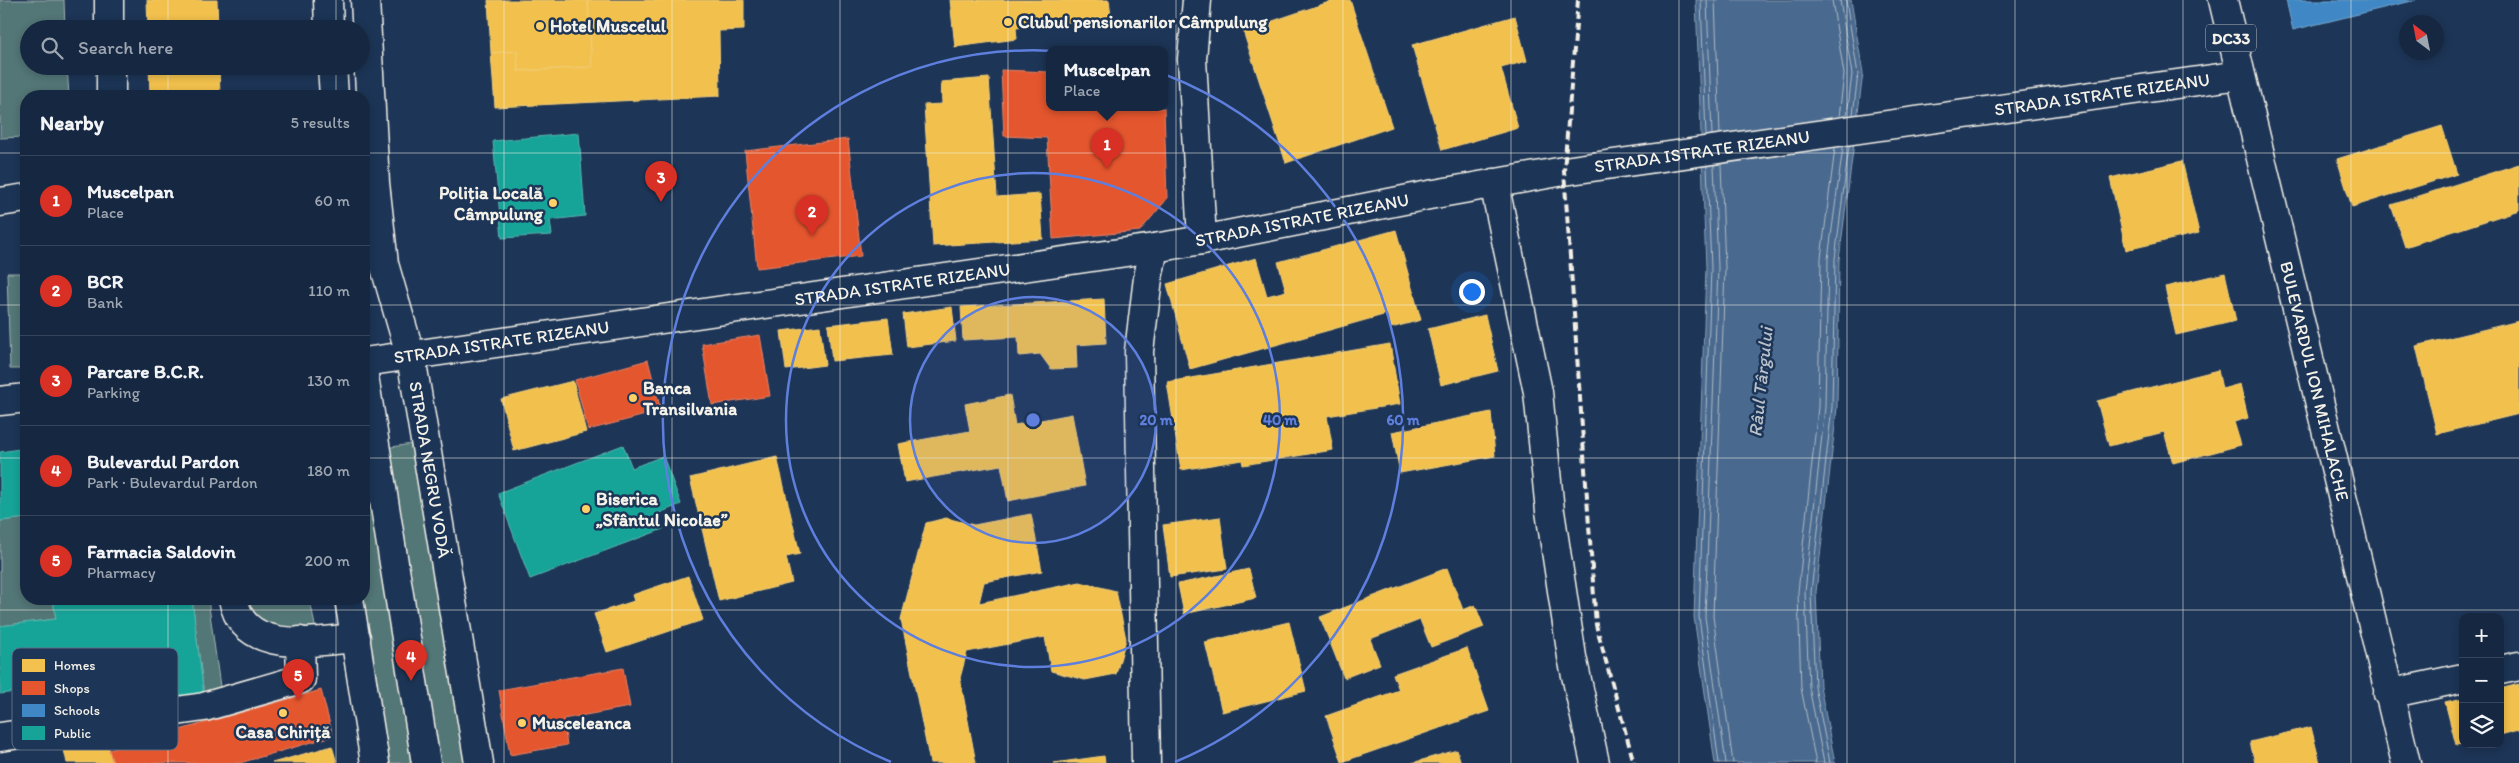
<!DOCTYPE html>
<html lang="en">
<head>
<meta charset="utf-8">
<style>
  :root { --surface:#162841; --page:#23344c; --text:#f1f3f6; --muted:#9ea6b1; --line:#35445a; --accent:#d93025 }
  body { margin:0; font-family:Itim,sans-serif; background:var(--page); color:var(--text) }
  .controls { position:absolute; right:15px; bottom:15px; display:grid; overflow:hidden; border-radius:10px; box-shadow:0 2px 8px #0003 }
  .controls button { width:45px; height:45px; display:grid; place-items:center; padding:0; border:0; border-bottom:1px solid var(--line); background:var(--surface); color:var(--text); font:25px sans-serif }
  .compass { position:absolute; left:2399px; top:15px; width:45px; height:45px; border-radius:50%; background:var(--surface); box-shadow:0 2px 8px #0003; rotate:328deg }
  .you { position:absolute; left:1471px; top:291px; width:18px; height:18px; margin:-12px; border:4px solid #fff; border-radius:50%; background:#1a73e8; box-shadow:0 0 0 8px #1a73e833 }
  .badge { display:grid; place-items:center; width:32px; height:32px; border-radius:50%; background:var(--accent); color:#fff; font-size:16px; font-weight:700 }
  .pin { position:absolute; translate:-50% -41px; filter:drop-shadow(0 1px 2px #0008) }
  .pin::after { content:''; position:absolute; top:26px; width:18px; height:15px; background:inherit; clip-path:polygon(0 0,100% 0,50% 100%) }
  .popup { position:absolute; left:1046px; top:46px; width:122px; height:65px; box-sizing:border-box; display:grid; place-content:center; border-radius:10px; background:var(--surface); filter:drop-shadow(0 1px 4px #0005); font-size:16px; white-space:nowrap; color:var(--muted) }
  .popup b { font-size:19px; color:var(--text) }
  .popup::after { content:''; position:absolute; left:50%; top:100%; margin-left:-10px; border:10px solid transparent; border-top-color:var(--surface) }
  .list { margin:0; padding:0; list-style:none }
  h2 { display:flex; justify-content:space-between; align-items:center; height:65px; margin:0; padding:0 20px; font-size:21px }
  h2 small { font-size:16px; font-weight:400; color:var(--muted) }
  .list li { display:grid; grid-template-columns:32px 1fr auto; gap:15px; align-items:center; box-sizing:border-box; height:90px; padding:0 20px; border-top:1px solid var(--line) }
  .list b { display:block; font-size:19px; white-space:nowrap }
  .list p { margin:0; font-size:16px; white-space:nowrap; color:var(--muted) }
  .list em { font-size:16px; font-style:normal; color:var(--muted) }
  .icon { flex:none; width:28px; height:28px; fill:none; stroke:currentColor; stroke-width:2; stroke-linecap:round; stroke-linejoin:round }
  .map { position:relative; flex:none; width:2519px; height:763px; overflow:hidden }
  .search { position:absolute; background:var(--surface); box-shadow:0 2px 8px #0003; left:20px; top:20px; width:350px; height:55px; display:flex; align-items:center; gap:12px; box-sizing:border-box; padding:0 18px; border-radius:28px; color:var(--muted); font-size:19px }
  .panel { position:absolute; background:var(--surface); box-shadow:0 2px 8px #0003; left:20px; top:90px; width:350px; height:515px; border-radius:20px }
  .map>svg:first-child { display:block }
  .green { fill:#537677; stroke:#a4b4b0 }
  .water { fill:#49698f; stroke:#8d9fb3 }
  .homes { fill:#f2c14e; stroke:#f3cf7c }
  .shops { fill:#e4572e; stroke:#e98566 }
  .schools { fill:#3f88c5; stroke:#75a8d0 }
  .public { fill:#17a398; stroke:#59bab0 }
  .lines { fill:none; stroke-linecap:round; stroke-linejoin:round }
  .shore { stroke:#b0bbc4; stroke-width:1 }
  .minor-casing { stroke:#f4f1e8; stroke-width:31 }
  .major-casing { stroke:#f4f1e8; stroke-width:31 }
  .highway-casing { stroke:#f4f1e8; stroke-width:31 }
  .minor { stroke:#1d3557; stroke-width:28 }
  .major { stroke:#1d3557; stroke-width:28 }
  .highway { stroke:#1d3557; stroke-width:28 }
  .rail { stroke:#f4f1e8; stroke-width:4; stroke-dasharray:8 4; stroke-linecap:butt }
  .grid { fill:none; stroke:#f4f1e8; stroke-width:1; stroke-opacity:0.55 }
  .ring { fill:none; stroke:#5e7fdd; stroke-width:2.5 }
  .poi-dot { fill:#ffd166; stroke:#1d3557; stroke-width:2 }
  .labels { text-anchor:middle; stroke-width:5; stroke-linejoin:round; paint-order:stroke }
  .shield { fill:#1d3557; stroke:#b4b9bc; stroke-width:1 }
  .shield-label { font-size:16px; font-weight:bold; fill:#f4f1e8 }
  .poi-label { font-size:18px; font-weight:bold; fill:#f4f1e8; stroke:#1d3557; text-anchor:start }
  .street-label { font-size:18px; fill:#f4f1e8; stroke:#1d3557 }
  .water-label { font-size:19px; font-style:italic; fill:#b8c1c9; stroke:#1d3557 }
  .key { fill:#1d3557; stroke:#5e6d82; stroke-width:1 }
  .key-label { font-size:14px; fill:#f4f1e8 }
  .centre { fill:#5e7fdd; stroke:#1d3557; stroke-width:2.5 }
  .ring-label { font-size:15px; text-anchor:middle; font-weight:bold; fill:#5e7fdd; stroke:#1d3557; stroke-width:5; stroke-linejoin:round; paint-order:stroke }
</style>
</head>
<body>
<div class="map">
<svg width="2519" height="763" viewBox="0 0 2519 763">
  <rect width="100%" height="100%" fill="#1d3557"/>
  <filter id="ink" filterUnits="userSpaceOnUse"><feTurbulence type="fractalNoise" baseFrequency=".02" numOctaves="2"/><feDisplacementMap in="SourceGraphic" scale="10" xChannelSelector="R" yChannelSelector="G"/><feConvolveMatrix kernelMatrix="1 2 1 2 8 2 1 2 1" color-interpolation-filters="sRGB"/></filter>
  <g filter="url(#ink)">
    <g class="green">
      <polygon points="0,0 64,0 65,29 29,29 29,66 67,66 69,96 26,96 26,137 0,138"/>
      <polygon points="7,273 26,273 26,286 24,287 26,369 10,369"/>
      <polygon points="419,443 470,763 379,763 351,599 364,599 364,451"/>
      <polygon points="26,518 26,599 53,599 56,619 0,626 0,521"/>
      <polygon points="192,599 208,599 221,694 204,696"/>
      <polygon points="237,599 310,599 317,637 262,629"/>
    </g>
    <polygon class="water" points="1696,0 1851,0 1863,73 1839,260 1837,408 1816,592 1820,686 1835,763 1715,763 1694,617 1706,268"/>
    <g class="homes">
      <polygon points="147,0 217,0 218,29 148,29"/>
      <polygon points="488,0 588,0 592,67 518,71 517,51 491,53"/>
      <polygon points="588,0 744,0 744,30 719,31 720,96 495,107 491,53 517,51 518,71 592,67"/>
      <polygon points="950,0 1109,0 1111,17 1016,28 1017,39 955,47"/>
      <polygon points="1335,0 1350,0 1392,127 1286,163 1243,31"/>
      <polygon points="1515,16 1527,61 1501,68 1518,128 1442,150 1412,45"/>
      <polygon points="149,66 219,66 220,96 150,96"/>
      <polygon points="989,78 997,197 1040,194 1043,239 933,246 924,105 942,104 941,82"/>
      <polygon points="2442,126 2457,174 2352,207 2337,159"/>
      <polygon points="2182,161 2199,233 2126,250 2110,178"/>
      <polygon points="2519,164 2519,210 2405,247 2391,205"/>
      <polygon points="1396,230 1421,320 1391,328 1387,314 1190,369 1167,284 1256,258 1267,296 1286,291 1278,262"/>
      <polygon points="2225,273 2236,321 2176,335 2165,287"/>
      <polygon points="24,286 26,286 25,352"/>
      <polygon points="1104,299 1106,343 1076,345 1077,368 1051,369 1040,354 1019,356 1018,337 963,340 961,307"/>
      <polygon points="952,307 956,341 907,347 903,314"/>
      <polygon points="1485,315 1498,371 1441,385 1428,329"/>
      <polygon points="888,318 893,355 832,361 828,325"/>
      <polygon points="2519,321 2519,414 2437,434 2416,346"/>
      <polygon points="820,326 825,365 786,370 781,331"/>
      <polygon points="1390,344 1400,404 1327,416 1333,450 1243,465 1242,460 1181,470 1167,382"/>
      <polygon points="2218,370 2222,389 2240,384 2248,418 2234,422 2241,445 2173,463 2164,432 2109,446 2097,401"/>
      <polygon points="573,381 586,432 514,451 501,399"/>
      <polygon points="1010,395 1015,425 1072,414 1085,486 1008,501 1001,465 905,482 898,444 970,431 965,404"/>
      <polygon points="1491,412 1495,456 1400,473 1392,432"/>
      <polygon points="777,457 800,554 786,557 792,583 719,601 690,478"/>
      <polygon points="1031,514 1042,571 984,582 979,603 1080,582 1116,591 1126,639 1116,674 1085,680 1051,671 1045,637 967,652 960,678 976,763 930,763 901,619 926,523 946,518 974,525"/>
      <polygon points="1220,517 1227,569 1170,577 1163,525"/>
      <polygon points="1447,568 1463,610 1475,605 1484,627 1431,647 1420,620 1370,639 1380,664 1344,678 1320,617"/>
      <polygon points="1249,569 1256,598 1184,614 1178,584"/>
      <polygon points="688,576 703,620 607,652 594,614 634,601 632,595"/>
      <polygon points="1289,622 1306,691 1222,712 1205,642"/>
      <polygon points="1467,648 1489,711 1342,762 1326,716 1399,690 1393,674"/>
      <polygon points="2519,684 2519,730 2500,735 2500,689"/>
      <polygon points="2463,698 2463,744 2456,745 2445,702"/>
      <polygon points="2311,727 2320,763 2255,763 2250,742"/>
      <polygon points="105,734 113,763 67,763 63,745"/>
      <polygon points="332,746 337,763 272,763"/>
      <polygon points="1457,750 1461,763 1412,763"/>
      <polygon points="1104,756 1105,763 1054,763"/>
    </g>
    <g class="shops">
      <polygon points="1001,70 1050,72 1050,108 1164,108 1167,199 1140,231 1053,239 1047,138 1004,136"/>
      <polygon points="848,139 861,256 757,268 745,151"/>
      <polygon points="760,335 770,396 712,405 702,344"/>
      <polygon points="648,360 661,411 588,430 575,380"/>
      <polygon points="623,668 630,707 563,719 567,745 510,755 499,690"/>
      <polygon points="321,690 333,736 240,763 113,763 109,750"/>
    </g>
    <polygon class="schools" points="2286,0 2416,0 2293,30"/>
    <g class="public">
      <polygon points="579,133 585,216 550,220 552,235 502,238 493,141"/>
      <polygon points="623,445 632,468 663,456 681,504 657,514 663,529 530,579 498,493"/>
      <polygon points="26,448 26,518 0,521 0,452"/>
      <polygon points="53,599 192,599 204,696 90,711 86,683 0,694 0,626 56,619"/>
    </g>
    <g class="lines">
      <g class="shore">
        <polyline points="1701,0 1706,136"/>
        <polyline points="1707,0 1712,135"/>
        <polyline points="1715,0 1720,134"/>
        <polyline points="1832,0 1844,74 1839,117"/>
        <polyline points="1840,0 1852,74 1847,116"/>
        <polyline points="1846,0 1858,74 1853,115"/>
        <polyline points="1721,164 1725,268 1713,616 1733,763"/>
        <polyline points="1714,165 1718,268 1705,617 1726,763"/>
        <polyline points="1707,166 1711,268 1699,617 1719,763"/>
        <polyline points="1816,763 1801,688 1798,592 1818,407 1821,258 1835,148"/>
        <polyline points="1824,763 1809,687 1805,592 1825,407 1828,259 1843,147"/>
        <polyline points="1830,763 1815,687 1811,592 1832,407 1835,259 1849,146"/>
      </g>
      <g class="minor-casing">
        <g id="minor">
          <polyline points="109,0 109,29"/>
          <polyline points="328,0 329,29"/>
          <path id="s1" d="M365,0L375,183L384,264L411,357L479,763"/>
          <polyline points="111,66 111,96"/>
          <polyline points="332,66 334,96"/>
          <polyline points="1494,183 1538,392 1550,511 1572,657 1595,763"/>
          <polyline points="0,202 26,198"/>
          <path id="s2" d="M1202,240L1429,195L1564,171L2240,75"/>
          <path id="s3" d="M364,362L1154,248"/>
          <polyline points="364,376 426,763"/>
          <polyline points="0,401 26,398"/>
          <path d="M233,599C244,656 314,641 356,638"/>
          <polyline points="349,599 375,763"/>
          <polyline points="2500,670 2519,666"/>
          <polyline points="2388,694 2463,678"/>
          <polyline points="0,737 204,707 301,679 300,641"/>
        </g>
      </g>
      <g class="major-casing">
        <polyline id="major" points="1146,763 1139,351 1148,278 1154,248 1202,240 1192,59 1197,0"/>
      </g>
      <g class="highway-casing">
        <g id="highway">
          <path id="s4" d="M2223,0L2406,763"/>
        </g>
      </g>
      <use href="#minor" class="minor"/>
      <use href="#major" class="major"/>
      <use href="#highway" class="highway"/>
      <polyline class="rail" points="1578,0 1564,171 1596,625 1634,763"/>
    </g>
  </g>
  <path class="grid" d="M168,0V29M336,0V29M504,0V763M672,0V763M840,0V763M1008,0V763M1176,0V763M1343,0V763M1511,0V763M1679,0V763M1847,0V763M2015,0V763M2183,0V763M2351,0V763M168,66V96M336,66V96M0,153H26M364,153H2519M0,305H26M364,305H2519M0,458H26M364,458H2519M168,599V763M336,599V763M0,610H2519"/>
  <circle cx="1033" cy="420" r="123" fill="#5e7fdd" fill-opacity=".12"/>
  <g class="ring">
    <circle cx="1033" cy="420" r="123"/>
    <circle cx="1033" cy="420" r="247"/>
    <path d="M891 762A370 370 0 1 1 1175 762"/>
  </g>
  <g class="poi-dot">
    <circle cx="1008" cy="22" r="5"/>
    <circle cx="540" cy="26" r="5"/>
    <circle cx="553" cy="203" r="5"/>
    <circle cx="633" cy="398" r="5"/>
    <circle cx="586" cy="509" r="5"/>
    <circle cx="283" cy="713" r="5"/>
    <circle cx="522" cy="723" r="5"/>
  </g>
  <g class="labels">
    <rect class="shield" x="2206" y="24.5" width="50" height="27" rx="4"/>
    <g class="shield-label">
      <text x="2231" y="44">DC33</text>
    </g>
    <g class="poi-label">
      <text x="1018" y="28">Clubul pensionarilor Câmpulung</text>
      <text x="550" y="32">Hotel Muscelul</text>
      <text x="543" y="199" text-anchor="end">Poliția Locală<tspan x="543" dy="21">Câmpulung</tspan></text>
      <text x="643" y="394">Banca<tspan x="643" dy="21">Transilvania</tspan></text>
      <text x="596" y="505">Biserica<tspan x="596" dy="21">„Sfântul Nicolae”</tspan></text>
      <text x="532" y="729">Musceleanca</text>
      <text x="283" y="738" text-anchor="middle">Casa Chiriță</text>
    </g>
    <g class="street-label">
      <text dy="6" stroke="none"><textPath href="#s2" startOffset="912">STRADA ISTRATE RIZEANU</textPath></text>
      <text dy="6" stroke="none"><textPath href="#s2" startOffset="508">STRADA ISTRATE RIZEANU</textPath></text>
      <text transform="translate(1302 220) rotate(-11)" y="6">STRADA ISTRATE RIZEANU</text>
      <text dy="6" stroke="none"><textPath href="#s3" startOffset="544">STRADA ISTRATE RIZEANU</textPath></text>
      <text dy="6" stroke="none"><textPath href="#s3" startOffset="139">STRADA ISTRATE RIZEANU</textPath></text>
      <text dy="6" stroke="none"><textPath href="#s4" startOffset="392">BULEVARDUL ION MIHALACHE</textPath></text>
      <text dy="6" stroke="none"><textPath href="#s1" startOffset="476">STRADA NEGRU VODĂ</textPath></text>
    </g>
    <g class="water-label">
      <text transform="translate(1760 382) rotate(-84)" y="7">Râul Târgului</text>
    </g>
  </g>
  <rect x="12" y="648" width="166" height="102" rx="8" class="key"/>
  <rect x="22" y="659" width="23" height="13" fill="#f2c14e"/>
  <rect x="22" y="681" width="23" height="14" fill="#e4572e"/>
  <rect x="22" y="704" width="23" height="13" fill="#3f88c5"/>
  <rect x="22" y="726" width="23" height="14" fill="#17a398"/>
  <g class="key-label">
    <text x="54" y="670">Homes</text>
    <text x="54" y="693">Shops</text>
    <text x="54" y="715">Schools</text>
    <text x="54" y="738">Public</text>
  </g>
  <circle cx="1033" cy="420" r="8" class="centre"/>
  <g class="ring-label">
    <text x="1156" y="425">20 m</text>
    <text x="1280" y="425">40 m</text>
    <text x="1403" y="425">60 m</text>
  </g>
</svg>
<div class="controls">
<button>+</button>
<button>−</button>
<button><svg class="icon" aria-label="layers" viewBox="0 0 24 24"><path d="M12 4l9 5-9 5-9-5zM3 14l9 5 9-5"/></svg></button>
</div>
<svg class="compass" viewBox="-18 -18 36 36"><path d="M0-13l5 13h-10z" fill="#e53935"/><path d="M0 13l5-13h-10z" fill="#9ea6b1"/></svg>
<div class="you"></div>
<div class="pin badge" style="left:1107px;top:169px">1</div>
<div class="popup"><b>Muscelpan</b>Place</div>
<div class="pin badge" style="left:812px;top:236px">2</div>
<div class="pin badge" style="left:661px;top:202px">3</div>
<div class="pin badge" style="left:411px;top:681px">4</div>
<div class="pin badge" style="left:298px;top:700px">5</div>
<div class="search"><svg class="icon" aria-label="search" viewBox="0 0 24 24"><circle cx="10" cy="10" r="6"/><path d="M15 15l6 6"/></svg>Search here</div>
<section class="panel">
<h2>Nearby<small>5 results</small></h2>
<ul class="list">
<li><span class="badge">1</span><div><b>Muscelpan</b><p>Place</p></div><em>60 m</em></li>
<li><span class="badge">2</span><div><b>BCR</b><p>Bank</p></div><em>110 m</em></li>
<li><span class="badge">3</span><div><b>Parcare B.C.R.</b><p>Parking</p></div><em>130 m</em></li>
<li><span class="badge">4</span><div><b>Bulevardul Pardon</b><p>Park · Bulevardul Pardon</p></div><em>180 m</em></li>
<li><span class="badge">5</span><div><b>Farmacia Saldovin</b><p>Pharmacy</p></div><em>200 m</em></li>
</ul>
</section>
</div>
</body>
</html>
